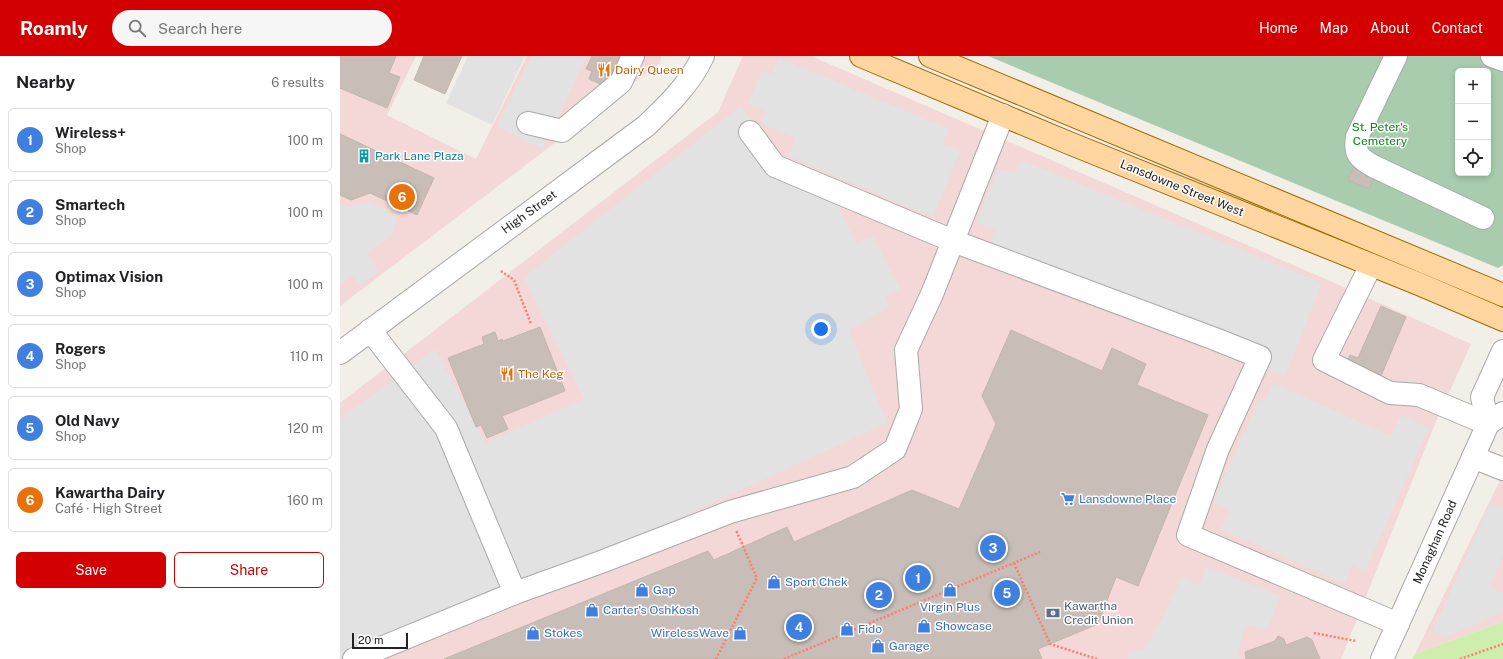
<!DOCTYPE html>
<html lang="en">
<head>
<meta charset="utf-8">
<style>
  :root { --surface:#fff; --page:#f6f6f6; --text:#202124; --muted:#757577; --line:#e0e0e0; --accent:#d30001 }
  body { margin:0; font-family:"Public Sans",sans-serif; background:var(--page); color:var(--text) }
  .controls { position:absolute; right:12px; top:12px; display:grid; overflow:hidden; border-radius:6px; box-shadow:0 2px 6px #0003 }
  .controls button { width:36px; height:36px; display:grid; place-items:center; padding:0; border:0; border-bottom:1px solid var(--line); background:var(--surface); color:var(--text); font:20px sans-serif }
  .scale { position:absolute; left:12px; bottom:10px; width:56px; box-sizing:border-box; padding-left:4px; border:2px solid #222; border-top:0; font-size:11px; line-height:14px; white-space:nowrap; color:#222; -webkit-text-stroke:3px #fff; paint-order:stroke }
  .you { position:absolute; left:481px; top:273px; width:14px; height:14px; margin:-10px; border:3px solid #fff; border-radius:50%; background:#1a73e8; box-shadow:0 0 0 6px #1a73e833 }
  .badge { display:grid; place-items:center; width:26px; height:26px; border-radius:50%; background:var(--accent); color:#fff; font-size:13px; font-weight:700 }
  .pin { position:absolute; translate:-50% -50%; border:2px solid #fff; box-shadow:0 1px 4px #0006 }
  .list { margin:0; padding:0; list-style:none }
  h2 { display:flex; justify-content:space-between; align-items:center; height:52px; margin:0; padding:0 16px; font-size:17px }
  h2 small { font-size:13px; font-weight:400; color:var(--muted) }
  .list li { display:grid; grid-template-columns:26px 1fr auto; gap:12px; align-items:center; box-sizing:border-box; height:64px; margin:0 8px 8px; padding:0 8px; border:1px solid var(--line); border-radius:6px }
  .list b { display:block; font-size:15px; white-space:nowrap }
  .list p { margin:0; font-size:13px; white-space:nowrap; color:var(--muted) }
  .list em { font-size:13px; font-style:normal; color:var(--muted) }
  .actions { display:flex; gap:8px; padding:12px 16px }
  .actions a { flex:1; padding:9px 0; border:1px solid var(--accent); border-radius:6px; text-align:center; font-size:14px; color:var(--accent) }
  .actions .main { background:var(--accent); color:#fff }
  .icon { flex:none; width:22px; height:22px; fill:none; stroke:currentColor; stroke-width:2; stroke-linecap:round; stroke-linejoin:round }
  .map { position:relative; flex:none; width:1163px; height:603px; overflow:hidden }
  header { display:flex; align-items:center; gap:24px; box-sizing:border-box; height:56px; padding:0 20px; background:var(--accent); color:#fff }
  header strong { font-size:19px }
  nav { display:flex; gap:22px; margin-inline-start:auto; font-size:14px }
  .search { width:280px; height:36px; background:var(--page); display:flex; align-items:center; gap:10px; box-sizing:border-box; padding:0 14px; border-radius:22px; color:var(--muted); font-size:15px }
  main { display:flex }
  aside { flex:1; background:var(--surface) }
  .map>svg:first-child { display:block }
  .commercial { fill:#f3d8d7 }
  .grass { fill:#cdeead }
  .cemetery { fill:#a8ccad; fill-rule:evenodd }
  .parking { fill:#e2e2e2 }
  .building { fill:#c8beb7; stroke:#c5b5a9 }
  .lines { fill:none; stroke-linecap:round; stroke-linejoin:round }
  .minor-casing { stroke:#a9a9a9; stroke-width:24 }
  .major-casing { stroke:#9f6a00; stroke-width:24 }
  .path { stroke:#ff7b6c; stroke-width:2.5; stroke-dasharray:2 2; stroke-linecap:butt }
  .minor { stroke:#fff; stroke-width:22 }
  .major { stroke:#ffd6a0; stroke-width:22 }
  .labels { text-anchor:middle; stroke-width:3; stroke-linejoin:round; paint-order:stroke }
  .food-label { font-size:12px; fill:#c56008; stroke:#fff; text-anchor:start }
  .park-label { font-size:12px; fill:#068910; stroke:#fff }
  .culture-label { font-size:12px; fill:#0d838f; stroke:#fff; text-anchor:start }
  .street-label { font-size:12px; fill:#222; stroke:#fff }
  .shop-label { font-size:12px; fill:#366cbe; stroke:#fff; text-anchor:start }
  .service-label { font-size:12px; fill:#4e5e75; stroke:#fff; text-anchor:start }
</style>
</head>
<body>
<header>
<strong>Roamly</strong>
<div class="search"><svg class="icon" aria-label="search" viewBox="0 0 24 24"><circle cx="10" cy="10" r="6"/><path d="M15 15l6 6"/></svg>Search here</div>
<nav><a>Home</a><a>Map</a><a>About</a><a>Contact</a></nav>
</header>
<main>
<aside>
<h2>Nearby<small>6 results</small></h2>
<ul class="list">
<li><span class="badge" style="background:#3f7fe0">1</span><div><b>Wireless+</b><p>Shop</p></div><em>100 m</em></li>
<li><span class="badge" style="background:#3f7fe0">2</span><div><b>Smartech</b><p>Shop</p></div><em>100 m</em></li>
<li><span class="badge" style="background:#3f7fe0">3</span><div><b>Optimax Vision</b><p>Shop</p></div><em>100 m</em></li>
<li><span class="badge" style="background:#3f7fe0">4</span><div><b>Rogers</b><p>Shop</p></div><em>110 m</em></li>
<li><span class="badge" style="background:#3f7fe0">5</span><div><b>Old Navy</b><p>Shop</p></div><em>120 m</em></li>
<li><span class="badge" style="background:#e8710a">6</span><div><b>Kawartha Dairy</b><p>Café · High Street</p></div><em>160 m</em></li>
</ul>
<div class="actions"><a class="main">Save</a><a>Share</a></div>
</aside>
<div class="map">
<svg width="1163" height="603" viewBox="0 0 1163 603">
  <rect width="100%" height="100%" fill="#f2efe8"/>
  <g class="commercial">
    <polygon points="0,0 76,0 47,59 136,103 187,0 321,0 320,7 0,250"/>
    <polygon points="403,0 471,0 997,228 1131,288 1095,368 1001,603 0,603 0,347 378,56"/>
    <polygon points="1163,418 1163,566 1075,598"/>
  </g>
  <polygon class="grass" points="1163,566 1163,603 1072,603 1075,598"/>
  <path class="cemetery" d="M648,0H1163V209L1158,212ZM1118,15H1148V117H1118Z"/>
  <g class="parking">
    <polygon points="128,0 185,0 152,69 106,47"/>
    <polygon points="192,0 247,0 202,93 157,70"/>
    <polygon points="439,2 609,73 603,88 620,95 593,161 448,100 456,82 421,67 426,56 408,48 423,14 432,18"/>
    <polygon points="401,50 435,97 496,145 516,187 533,180 560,233 545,241 550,251 509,274 547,367 175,537 14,603 0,603 0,363 95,293 145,387 244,343 184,221"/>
    <polygon points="681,104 982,227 945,320 645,198 655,174 636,166 658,112 675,118"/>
    <polygon points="28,146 58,160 51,180 27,197 39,216 20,230 12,219 0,228 0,148 7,151"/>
    <polygon points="933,327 1051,380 1061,359 1089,372 1025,515 1012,509 1004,528 881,473 890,454 873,446 919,343 925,345"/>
    <polygon points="1150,447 1163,453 1163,500 1150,531 1163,537 1163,556 1106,581 1093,575"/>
    <polygon points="866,510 940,540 927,574 906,569 898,596 900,603 788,603 789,597 804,593 819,569 842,521 859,529"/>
  </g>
  <g class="building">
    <polygon points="0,0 56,0 49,17 60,21 47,52 0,32"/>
    <polygon points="84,0 122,0 105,38 74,24"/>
    <polygon points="252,0 291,0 275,25 269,22 265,30 249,23 252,15 246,13"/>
    <polygon points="0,78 94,122 77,159 30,137 11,144 0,139"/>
    <polygon points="1014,110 1035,120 1029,133 1008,124"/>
    <polygon points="1041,250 1066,261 1038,327 1004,312 1010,299 1018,302"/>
    <polygon points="200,271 225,335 162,360 168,373 147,382 141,369 136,371 108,302 144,288 142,281 155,276 158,285 162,283 163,285"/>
    <polygon points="671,274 762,315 772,292 806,308 797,329 868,359 798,530 776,521 758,568 698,593 702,603 104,603 368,495 374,504 447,471 454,486 572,434 619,453 656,368 642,340"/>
    <polygon points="938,580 944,583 946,589 967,581 972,584 980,603 906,603 905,596 935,585"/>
  </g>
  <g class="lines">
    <g class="minor-casing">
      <g id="minor">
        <path d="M1056,0L1017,81C1014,98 1019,102 1033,110L1143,162"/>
        <polyline points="1152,0 1163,4"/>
        <polyline points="188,67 222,75 281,26 293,0"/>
        <polyline points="410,76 435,110 613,185 875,283 920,301 878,393 848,479 1058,568"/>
        <polyline points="1031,209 984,304 1050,337 1079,339 1148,368"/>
        <path d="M0,297L306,70C328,49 350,28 363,0"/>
        <polyline points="1148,368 1142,341 1163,295"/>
        <polyline points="1133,401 1163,413"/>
        <polyline points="175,537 261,506 390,456 513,421 555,393 571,353 566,294 592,238 663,59"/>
        <polyline points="14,603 175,537 106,372 30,274"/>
        <polyline points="1042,603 1148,368 1163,357"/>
      </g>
    </g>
    <g class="major-casing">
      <g id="major">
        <polyline points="521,0 729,87 1079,228 1163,264"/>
        <polyline points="590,0 1163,239"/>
      </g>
    </g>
    <g class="path">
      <polyline points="161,215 174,224 191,268"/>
      <polyline points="674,507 710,588 757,603"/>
      <polyline points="974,577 1016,585"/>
      <polyline points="376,603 417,522 396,474"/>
      <polyline points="444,603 700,496"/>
      <polyline points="1120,603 1163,588"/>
    </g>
    <use href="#minor" class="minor"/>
    <use href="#major" class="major"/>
  </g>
  <defs>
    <g id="restaurant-bare" transform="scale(1.08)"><path d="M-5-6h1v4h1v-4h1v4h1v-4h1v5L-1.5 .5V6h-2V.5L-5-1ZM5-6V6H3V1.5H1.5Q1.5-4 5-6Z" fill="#e8710a" stroke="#fff" stroke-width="2.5" paint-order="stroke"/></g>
    <g id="building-bare" transform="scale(1.08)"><path d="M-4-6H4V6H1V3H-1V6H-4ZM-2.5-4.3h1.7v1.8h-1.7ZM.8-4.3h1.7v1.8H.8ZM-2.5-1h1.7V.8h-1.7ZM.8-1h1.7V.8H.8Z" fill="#0f9aa8" stroke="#fff" stroke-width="2.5" paint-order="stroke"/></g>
    <g id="supermarket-bare" transform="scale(1.08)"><path d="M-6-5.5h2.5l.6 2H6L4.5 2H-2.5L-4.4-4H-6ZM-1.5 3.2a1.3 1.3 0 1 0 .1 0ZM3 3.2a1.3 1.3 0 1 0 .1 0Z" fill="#3f7fe0" stroke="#fff" stroke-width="2.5" paint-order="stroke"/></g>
    <g id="shop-bare" transform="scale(1.08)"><path d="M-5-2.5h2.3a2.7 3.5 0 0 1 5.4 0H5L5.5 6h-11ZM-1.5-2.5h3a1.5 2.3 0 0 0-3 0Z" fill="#3f7fe0" stroke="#fff" stroke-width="2.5" paint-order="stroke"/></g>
    <g id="bank-bare" transform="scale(1.08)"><path d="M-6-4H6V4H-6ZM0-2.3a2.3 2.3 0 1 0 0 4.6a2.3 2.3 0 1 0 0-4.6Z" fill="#5c6f8a" stroke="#fff" stroke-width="2.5" paint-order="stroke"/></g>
  </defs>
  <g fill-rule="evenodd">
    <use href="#restaurant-bare" x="264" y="14"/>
    <use href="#building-bare" x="24" y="100"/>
    <use href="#restaurant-bare" x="167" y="318"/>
    <use href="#supermarket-bare" x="728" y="443"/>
    <use href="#shop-bare" x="434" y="526"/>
    <use href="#shop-bare" x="302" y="534"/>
    <use href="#shop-bare" x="610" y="534"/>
    <use href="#shop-bare" x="252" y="554"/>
    <use href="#bank-bare" x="713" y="557"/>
    <use href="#shop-bare" x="584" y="570"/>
    <use href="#shop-bare" x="507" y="573"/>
    <use href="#shop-bare" x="193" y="577"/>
    <use href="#shop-bare" x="400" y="577"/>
    <use href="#shop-bare" x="538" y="590"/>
  </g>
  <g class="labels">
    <g class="food-label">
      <text x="275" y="18">Dairy Queen</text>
      <text x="178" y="322">The Keg</text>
    </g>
    <g class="park-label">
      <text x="1040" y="75">St. Peter's<tspan x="1040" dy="14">Cemetery</tspan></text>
    </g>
    <g class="culture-label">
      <text x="35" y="104">Park Lane Plaza</text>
    </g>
    <g class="street-label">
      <text transform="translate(842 132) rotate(22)" y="4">Lansdowne Street West</text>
      <text transform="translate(189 156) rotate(-36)" y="4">High Street</text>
      <text transform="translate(1095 486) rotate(-66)" y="4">Monaghan Road</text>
    </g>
    <g class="shop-label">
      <text x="739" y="447">Lansdowne Place</text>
      <text x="445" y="530">Sport Chek</text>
      <text x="313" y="538">Gap</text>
      <text x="610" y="555" text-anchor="middle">Virgin Plus</text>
      <text x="263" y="558">Carter's OshKosh</text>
      <text x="595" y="574">Showcase</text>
      <text x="518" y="577">Fido</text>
      <text x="204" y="581">Stokes</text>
      <text x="389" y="581" text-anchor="end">WirelessWave</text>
      <text x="549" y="594">Garage</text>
    </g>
    <g class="service-label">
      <text x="724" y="554">Kawartha<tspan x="724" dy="14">Credit Union</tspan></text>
    </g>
  </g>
</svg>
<div class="controls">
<button>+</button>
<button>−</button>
<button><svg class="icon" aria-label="locate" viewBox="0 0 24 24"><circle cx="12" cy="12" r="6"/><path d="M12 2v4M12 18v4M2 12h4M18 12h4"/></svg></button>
</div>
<div class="scale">20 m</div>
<div class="you"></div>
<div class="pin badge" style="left:578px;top:522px;background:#3f7fe0">1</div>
<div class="pin badge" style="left:539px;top:539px;background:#3f7fe0">2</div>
<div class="pin badge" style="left:653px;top:492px;background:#3f7fe0">3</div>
<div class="pin badge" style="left:459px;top:571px;background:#3f7fe0">4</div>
<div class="pin badge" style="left:667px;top:537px;background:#3f7fe0">5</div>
<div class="pin badge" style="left:62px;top:141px;background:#e8710a">6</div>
</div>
</main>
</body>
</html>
